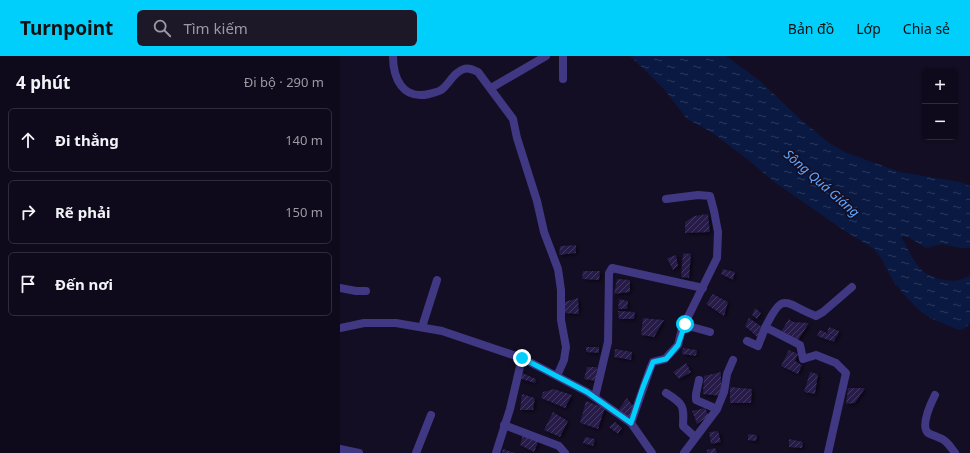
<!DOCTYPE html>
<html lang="vi">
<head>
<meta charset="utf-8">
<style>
  :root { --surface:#0f0a1b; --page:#1d1828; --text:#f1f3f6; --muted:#9b9aa3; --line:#2f2b3a; --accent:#00cffc }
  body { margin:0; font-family:"Noto Sans",sans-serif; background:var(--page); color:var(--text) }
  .controls { position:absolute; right:12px; top:12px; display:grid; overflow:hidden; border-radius:6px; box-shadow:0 1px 3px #0004 }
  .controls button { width:36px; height:36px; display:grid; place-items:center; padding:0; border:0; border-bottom:1px solid var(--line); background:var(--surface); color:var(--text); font:20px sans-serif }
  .stop { position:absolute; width:12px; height:12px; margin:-9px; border:3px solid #00cffc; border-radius:50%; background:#fff }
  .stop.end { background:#00cffc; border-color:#fff; box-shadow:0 1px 4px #0008 }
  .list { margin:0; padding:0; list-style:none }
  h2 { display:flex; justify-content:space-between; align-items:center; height:52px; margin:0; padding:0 16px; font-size:17px }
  h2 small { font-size:13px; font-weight:400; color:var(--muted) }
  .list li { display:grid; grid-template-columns:26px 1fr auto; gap:12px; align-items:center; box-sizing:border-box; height:64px; margin:0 8px 8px; padding:0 8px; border:1px solid var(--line); border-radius:6px }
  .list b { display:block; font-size:15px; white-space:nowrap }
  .list em { font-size:13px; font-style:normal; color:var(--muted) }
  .icon { flex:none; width:22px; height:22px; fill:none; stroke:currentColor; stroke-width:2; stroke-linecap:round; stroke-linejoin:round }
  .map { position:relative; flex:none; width:630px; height:397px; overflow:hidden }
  header { display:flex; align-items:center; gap:24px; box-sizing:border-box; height:56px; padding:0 20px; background:var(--accent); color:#111 }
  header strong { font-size:19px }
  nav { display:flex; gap:22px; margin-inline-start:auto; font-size:14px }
  .search { width:280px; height:36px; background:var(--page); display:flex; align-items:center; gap:10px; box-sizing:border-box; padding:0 14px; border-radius:6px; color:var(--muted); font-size:15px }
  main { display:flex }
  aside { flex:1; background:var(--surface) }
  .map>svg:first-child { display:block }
  .water { fill:url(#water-ripples) }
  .building { fill:url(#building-hatch); filter:url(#shadow) }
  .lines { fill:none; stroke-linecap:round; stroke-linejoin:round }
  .minor { stroke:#413884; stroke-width:8 }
  .route { stroke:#00cffc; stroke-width:5 }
  .labels { text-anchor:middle; stroke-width:3.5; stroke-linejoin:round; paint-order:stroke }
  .water-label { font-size:13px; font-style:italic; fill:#5fa8ff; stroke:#140e24 }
</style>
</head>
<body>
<header>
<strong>Turnpoint</strong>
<div class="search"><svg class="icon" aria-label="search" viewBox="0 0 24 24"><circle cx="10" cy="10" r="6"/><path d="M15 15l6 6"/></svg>Tìm kiếm</div>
<nav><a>Bản đồ</a><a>Lớp</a><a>Chia sẻ</a></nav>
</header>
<main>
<aside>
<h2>4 phút<small>Đi bộ · 290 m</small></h2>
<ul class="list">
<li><svg class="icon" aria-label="ahead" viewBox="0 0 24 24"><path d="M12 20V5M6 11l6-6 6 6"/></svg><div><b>Đi thẳng</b></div><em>140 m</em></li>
<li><svg class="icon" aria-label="right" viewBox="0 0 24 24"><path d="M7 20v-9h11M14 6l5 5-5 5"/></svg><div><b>Rẽ phải</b></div><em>150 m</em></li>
<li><svg class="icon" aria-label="arrive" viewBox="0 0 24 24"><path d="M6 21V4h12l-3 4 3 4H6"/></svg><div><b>Đến nơi</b></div></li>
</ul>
</aside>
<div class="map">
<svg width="630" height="397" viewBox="0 0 630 397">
  <defs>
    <pattern id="water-ripples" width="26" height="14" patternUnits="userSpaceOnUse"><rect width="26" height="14" fill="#091942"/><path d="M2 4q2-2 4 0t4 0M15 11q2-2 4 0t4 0" fill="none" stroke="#2c395e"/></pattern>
    <pattern id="building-hatch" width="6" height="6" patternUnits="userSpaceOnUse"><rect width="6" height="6" fill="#261a46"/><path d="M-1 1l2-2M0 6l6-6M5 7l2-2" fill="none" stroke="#453a62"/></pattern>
    <filter id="shadow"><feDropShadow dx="2" dy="1.5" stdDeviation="2" flood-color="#0009"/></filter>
  </defs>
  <rect width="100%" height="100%" fill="#140e24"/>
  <path class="water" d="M290,0H386L420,25L459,62L489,87L507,97L560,116L620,126L630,130V192H621L602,188L586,192L568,181H561C567,190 572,203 579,211C589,224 617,230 630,219V267L625,272L620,274L614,272L590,262L579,254L568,243L553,225L541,202L534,193L502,173L433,125L406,102L371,76L347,63L324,33Z"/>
  <g class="building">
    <polygon points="368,158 370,176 345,177 345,166 354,160"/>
    <polygon points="236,189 236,197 219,199 220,190"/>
    <polygon points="343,197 351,198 349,222 341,221"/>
    <polygon points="336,199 338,210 333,214 327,202"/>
    <polygon points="383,213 395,216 393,224 381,218"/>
    <polygon points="243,215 260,215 259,224 242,223"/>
    <polygon points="277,223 290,224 290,236 274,238"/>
    <polygon points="373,238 388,246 384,260 366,248"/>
    <polygon points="238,242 239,258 224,257 224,246"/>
    <polygon points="279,243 288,245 287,253 278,253"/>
    <polygon points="415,252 421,257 417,263 412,259"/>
    <polygon points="278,255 295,256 294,263 279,263"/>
    <polygon points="303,262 324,264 314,281 301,279"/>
    <polygon points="409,262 422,271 417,281 405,270"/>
    <polygon points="449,263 453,266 469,267 457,286 440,277"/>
    <polygon points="489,271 499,275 497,281 487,277"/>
    <polygon points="480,274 496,281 494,286 477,280"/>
    <polygon points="246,291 259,291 259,297 246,296"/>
    <polygon points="343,292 357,294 356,300 342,298"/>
    <polygon points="275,293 292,296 291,304 274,301"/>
    <polygon points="449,294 458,298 455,305 462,309 458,318 441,310"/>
    <polygon points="346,307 351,316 339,323 333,316"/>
    <polygon points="247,311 257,311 256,325 244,323"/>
    <polygon points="180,316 196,323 195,327 178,322"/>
    <polygon points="381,316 381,340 363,338 364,320"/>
    <polygon points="470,316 478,318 475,338 464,336"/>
    <polygon points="390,331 412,333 411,347 390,347"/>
    <polygon points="508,332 525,332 515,347 506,348"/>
    <polygon points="214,333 232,339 225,352 201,342 203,336"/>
    <polygon points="182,338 195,342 193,354 180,354"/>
    <polygon points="287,342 294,351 288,363 279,353"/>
    <polygon points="246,345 265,352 258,373 240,367"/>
    <polygon points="365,352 369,360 357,368 352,355"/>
    <polygon points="213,356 228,365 220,381 204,374"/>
    <polygon points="275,366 282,372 278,378 269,371"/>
    <polygon points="378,375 381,386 371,388 369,376"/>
    <polygon points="183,378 199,384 194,396 180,389"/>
    <polygon points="408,378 417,379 416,385 408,384"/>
    <polygon points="245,381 255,383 253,390 243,387"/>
    <polygon points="449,383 463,386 462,392 449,391"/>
    <polygon points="375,392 377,397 367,397 367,394"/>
    <polygon points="163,393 175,397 162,397"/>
  </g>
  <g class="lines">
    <g class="minor">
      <path d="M53,0C53,23 63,44 89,38C92,37 98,36 101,34C109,29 113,16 124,13C129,11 134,14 138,16L173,63L177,82L197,145L204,176L218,213L221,234V264L226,291L224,304L217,320"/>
      <polyline points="223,23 223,0"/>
      <polyline points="151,32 206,0"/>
      <polyline points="0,232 16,235 26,235"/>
      <polyline points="345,269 370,276"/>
      <polyline points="82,271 97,224"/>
      <polyline points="0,272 24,267 56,267 102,275 182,302 247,336 291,367 312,397"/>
      <path d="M425,272C444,233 444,248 476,260L483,256L512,231"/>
      <polyline points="407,285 418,290 425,272 431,274 460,289 463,303 476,299 496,307 506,317 488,397"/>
      <polyline points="359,324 356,338 356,344 377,353"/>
      <path d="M326,337C344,348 344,350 343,370L355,381"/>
      <path d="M595,339C591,347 580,370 588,377C593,380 600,381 605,385C609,388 612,393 615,397"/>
      <polyline points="255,341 268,286 269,217 272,212 363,232"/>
      <polyline points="291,367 310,313 313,306 325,303 338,289 342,273 377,202 378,176 374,155 370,140 358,139 326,143"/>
      <polyline points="164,369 219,390 225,397"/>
      <polyline points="0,393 19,397"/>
      <polyline points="76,397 91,359"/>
      <polyline points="156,397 170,353 182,302"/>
      <polyline points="344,397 377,353 384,336 387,318 393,304"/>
    </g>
  </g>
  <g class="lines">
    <polyline class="route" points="182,302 247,336 291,367 303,331 313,306 326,303 338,289 345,268"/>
  </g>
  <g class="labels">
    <g class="water-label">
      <text transform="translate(482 127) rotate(41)" y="5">Sông Quá Giáng</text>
    </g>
  </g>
</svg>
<div class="controls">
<button>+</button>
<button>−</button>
</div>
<div class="stop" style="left:345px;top:268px"></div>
<div class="stop end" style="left:182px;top:302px"></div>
</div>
</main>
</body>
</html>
